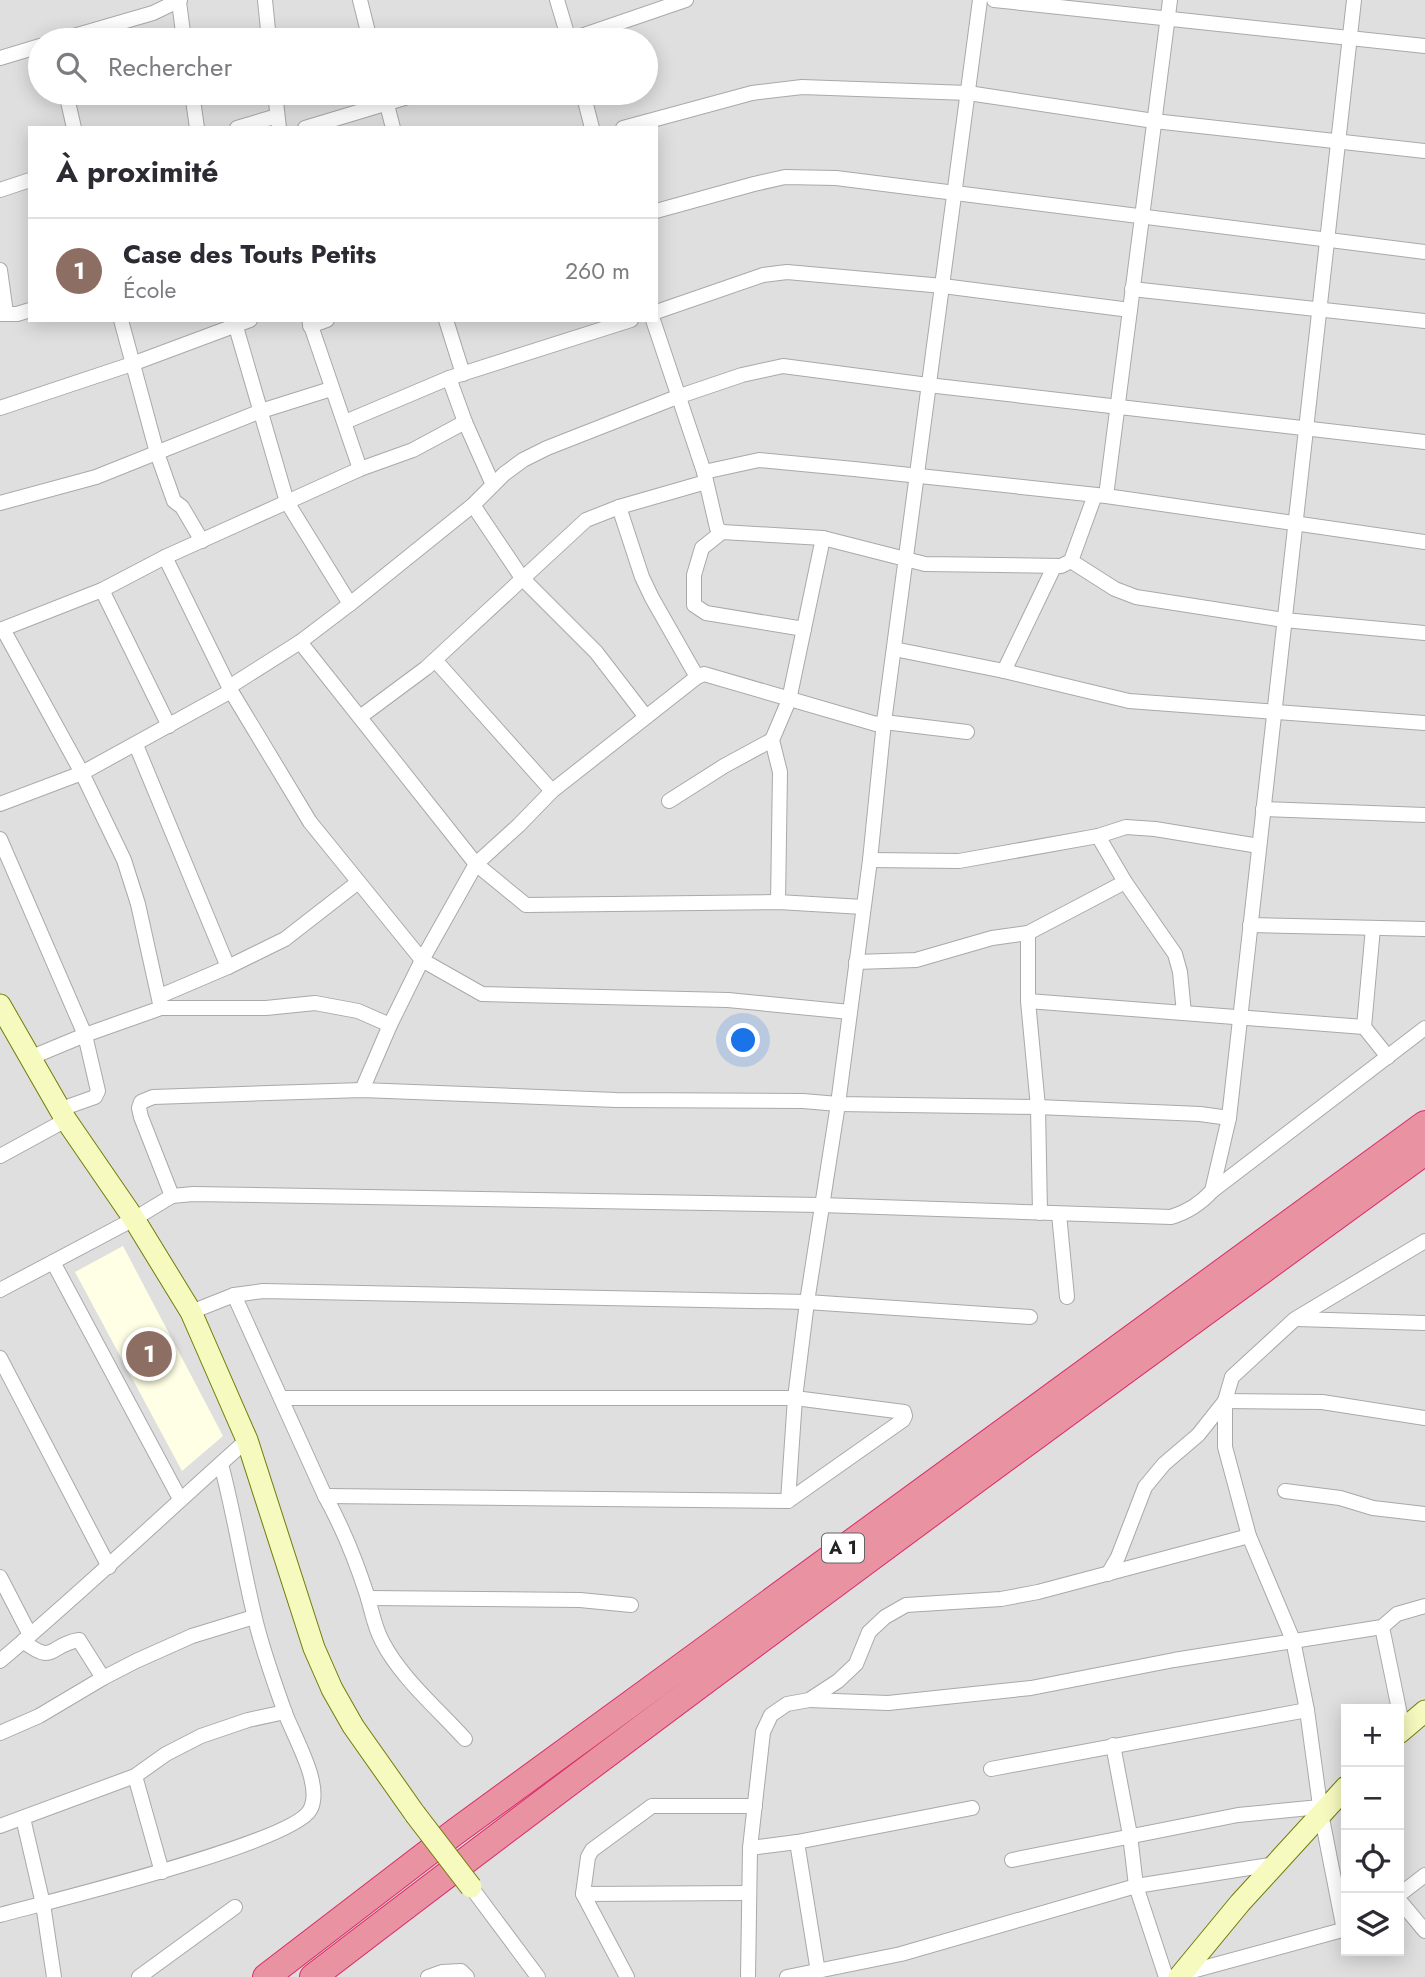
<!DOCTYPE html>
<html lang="fr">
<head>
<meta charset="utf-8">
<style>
  :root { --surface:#fff; --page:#f7f7f7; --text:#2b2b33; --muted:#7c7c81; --line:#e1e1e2; --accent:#1a73e8 }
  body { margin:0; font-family:Jost,sans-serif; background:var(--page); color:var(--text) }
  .controls { position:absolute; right:21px; bottom:21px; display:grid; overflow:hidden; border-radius:0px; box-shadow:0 4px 18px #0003 }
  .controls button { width:63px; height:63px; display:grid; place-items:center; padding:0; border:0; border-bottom:2px solid var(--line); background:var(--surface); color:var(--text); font:35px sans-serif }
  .you { position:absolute; left:744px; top:1041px; width:24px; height:24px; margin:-18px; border:5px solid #fff; border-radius:50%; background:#1a73e8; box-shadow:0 0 0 10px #1a73e833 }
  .badge { display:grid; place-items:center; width:46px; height:46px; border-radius:50%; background:var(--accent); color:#fff; font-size:23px; font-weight:700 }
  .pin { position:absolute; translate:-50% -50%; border:4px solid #fff; box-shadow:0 2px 7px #0006 }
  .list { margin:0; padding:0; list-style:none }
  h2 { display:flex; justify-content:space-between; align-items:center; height:91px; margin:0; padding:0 28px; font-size:30px }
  h2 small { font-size:23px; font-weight:400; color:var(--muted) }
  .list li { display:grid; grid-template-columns:46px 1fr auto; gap:21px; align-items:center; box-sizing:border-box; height:105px; padding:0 28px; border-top:2px solid var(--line) }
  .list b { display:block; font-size:26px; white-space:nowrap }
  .list p { margin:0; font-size:23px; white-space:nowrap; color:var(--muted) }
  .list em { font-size:23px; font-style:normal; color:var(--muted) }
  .icon { flex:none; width:38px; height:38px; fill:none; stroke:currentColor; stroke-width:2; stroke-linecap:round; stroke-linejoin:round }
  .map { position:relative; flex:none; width:1425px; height:1977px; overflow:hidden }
  .search { position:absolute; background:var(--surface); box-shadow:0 4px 18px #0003; left:28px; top:28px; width:630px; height:77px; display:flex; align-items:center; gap:18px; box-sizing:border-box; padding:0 24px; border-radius:38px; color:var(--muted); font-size:26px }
  .panel { position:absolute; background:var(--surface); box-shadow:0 4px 18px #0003; left:28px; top:126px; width:630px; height:196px; border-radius:0px }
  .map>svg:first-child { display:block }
  .residential { fill:#e0dfdf; fill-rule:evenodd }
  .education { fill:#ffffe5 }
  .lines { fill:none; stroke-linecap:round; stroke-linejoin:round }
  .street-casing { stroke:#a9a9a9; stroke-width:16 }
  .secondary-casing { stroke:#707d05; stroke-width:23 }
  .highway-casing { stroke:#dc2a67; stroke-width:28 }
  .street { stroke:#fff; stroke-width:14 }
  .secondary { stroke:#f7fabf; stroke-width:21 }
  .highway { stroke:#e892a2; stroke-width:26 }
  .secondary-bridge-casing { stroke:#707d05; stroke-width:23; stroke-linecap:butt }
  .secondary-bridge { stroke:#f7fabf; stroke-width:21 }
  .labels { text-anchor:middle; stroke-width:6; stroke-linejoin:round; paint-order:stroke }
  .shield { fill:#fff; stroke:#646464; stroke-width:2 }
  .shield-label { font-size:18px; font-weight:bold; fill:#222 }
</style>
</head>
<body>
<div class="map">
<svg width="1425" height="1977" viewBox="0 0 1425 1977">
  <rect width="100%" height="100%" fill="#f2efe9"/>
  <path class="residential" d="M0,0H1425V1977H0ZM40,40H646V93H40ZM30,128H656V320H30ZM1346,1709H1399V1951H1346Z"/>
  <polygon class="education" points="123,1246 223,1436 182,1471 75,1272"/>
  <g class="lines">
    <g class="street-casing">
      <g id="street">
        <polyline points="265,0 269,40"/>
        <polyline points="360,0 370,40"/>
        <polyline points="557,0 569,40"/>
        <polyline points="994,0 1425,46"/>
        <polyline points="179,2 184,40"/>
        <polyline points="60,40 153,13 180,0"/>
        <polyline points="569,40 686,0"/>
        <polyline points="0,58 40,46"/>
        <polyline points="66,93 74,128"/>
        <polyline points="192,93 197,128"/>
        <polyline points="275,93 279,128"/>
        <polyline points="384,93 393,128"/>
        <polyline points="583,93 592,128"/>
        <polyline points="237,128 277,116"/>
        <polyline points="305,128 421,93"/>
        <polyline points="623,128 752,93 802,87 968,93 1154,121 1425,151"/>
        <polyline points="0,190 30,180"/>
        <polyline points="656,211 754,184 785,177 836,178 1425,252"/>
        <polyline points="0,270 6,313"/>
        <polyline points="1132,289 1425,321"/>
        <polyline points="656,312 763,275 787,272 943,286 1130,310"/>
        <polyline points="0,314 17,314 30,310"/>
        <polyline points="121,320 157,453 174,501 182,507 202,541"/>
        <polyline points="234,320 287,502 350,604"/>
        <polyline points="309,320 360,469"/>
        <polyline points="446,320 463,374"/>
        <polyline points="653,320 704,472 717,528 722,532"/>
        <polyline points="310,326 327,320"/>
        <polyline points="449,378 465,422 493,485"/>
        <polyline points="0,408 132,364 250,320"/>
        <polyline points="345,422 449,378 631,320"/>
        <polyline points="704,472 759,460 854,469 1106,496 1425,542"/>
        <polyline points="1106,496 1170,0"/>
        <polyline points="0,503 96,477 261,411 331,389"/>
        <polyline points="473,505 522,578 596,652 646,717"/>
        <polyline points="619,507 642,577 652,598 697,677"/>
        <polyline points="165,557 231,691 310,822 422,960 482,994 728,1000 850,1012"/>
        <polyline points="1071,561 1115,589 1136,597 1284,620 1425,633"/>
        <polyline points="102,590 169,726"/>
        <polyline points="3,629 82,773 124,860 138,904 161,1008 85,1035 32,1057"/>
        <polyline points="804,629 706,613 694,605 694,575 702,548 722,532 823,538 925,564 1061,566 1071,561 1095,495"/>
        <polyline points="0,630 102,590 165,557 287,502 360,469 413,450 465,422"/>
        <polyline points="300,642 476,864 526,905 778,902 863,907"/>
        <polyline points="894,649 1004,671 1129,701 1425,723"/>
        <polyline points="435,660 552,791"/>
        <polyline points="1004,671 1054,567"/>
        <polyline points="229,687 300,642 350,604 473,505 504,474 523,460 547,448 677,397 742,375 783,366 928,385 1425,442"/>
        <polyline points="360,717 426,668 586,520 619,507 706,482"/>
        <polyline points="136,745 228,967"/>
        <polyline points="669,801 724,766 772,740"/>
        <polyline points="0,804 82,773 231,691"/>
        <polyline points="1263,809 1425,815"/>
        <polyline points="1098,836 1125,882 1175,954 1180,972 1184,1013"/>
        <polyline points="0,839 85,1035 98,1091 95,1097 61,1109"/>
        <polyline points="870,860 959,861 1098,836 1126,827 1155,829 1259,846"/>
        <polyline points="778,902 780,772 772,740 789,700 823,538"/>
        <polyline points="1250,925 1425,929"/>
        <polyline points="1373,928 1364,1027 1388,1057"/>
        <polyline points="1028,933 1028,1001 1038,1107 1040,1213"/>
        <polyline points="856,962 916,960 992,938 1028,933 1125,882"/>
        <polyline points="160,996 228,967 285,939 357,883"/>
        <polyline points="1028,1001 1364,1027"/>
        <polyline points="161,1008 266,1008 315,1003 358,1011 390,1025"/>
        <polyline points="362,1090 390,1025 422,960 476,864 519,825 552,791 697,677 704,674 876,724 884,722 967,732"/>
        <polyline points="0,1156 66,1120"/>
        <polyline points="1212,1191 1425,1028"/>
        <polyline points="172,1196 141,1117 139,1108 141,1102 153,1097 362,1090 616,1100 803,1101 838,1104 1038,1107 1200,1114 1229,1118"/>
        <polyline points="1059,1214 1067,1297"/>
        <polyline points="53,1262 180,1499"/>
        <path d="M0,1290L134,1219L172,1196L193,1194L821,1205L1171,1217C1188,1212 1201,1203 1212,1191L1229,1118L1354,0"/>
        <path d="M234,1295L325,1496C343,1528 356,1561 367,1595C372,1611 374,1626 382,1641C401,1678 437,1708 465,1739"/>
        <polyline points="191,1312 234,1295 263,1291 807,1302 1030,1317"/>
        <polyline points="1297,1319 1425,1323"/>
        <polyline points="0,1358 109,1567"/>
        <polyline points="281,1398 795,1398 904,1412 905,1416 903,1420 788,1501"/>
        <polyline points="1225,1401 1322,1402 1425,1418"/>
        <polyline points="1285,1491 1340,1498 1373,1508 1425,1514"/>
        <polyline points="325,1496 788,1501 795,1398 807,1302 838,1104 870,860 884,722 980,0"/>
        <polyline points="1108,1574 1118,1557 1145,1487 1164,1464 1198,1435 1225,1401"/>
        <polyline points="0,1577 30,1635"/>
        <polyline points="368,1598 580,1600 631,1605"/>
        <polyline points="1382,1627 1403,1729"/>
        <path d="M23,1641C55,1666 48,1645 79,1640L103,1678"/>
        <path d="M0,1661C84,1590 164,1514 247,1440"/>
        <polyline points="809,1700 888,1703 1031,1688 1174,1660 1382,1627 1397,1614 1425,1606"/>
        <polyline points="0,1733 39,1716 103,1678 136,1661 192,1636 254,1617"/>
        <polyline points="1113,1745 1130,1835 1136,1886 1166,1977"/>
        <polyline points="991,1769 1307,1710"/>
        <polyline points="135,1776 162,1872"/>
        <polyline points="23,1818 43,1904 54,1977"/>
        <polyline points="0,1826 135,1776 166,1754 201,1736 248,1720 285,1712"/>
        <polyline points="797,1842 818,1972"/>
        <polyline points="750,1848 797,1842 972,1808"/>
        <polyline points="1012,1860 1238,1815 1320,1807"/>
        <polyline points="471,1887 538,1977"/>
        <polyline points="583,1894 588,1857 592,1850 652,1806 755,1806"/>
        <polyline points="1399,1895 1425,1875"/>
        <polyline points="1399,1900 1425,1931"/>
        <path d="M0,1915C47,1902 292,1843 310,1810C324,1785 293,1736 284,1710C273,1679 261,1646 254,1614C242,1564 234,1513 221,1464"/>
        <polyline points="1344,1930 1321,1813 1307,1710 1293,1640 1249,1536 1225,1447 1225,1401 1232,1377 1295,1319 1425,1241"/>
        <polyline points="1181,1974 1346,1929"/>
        <polyline points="139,1977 235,1907"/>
        <polyline points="428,1977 442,1972 461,1971 467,1977"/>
        <polyline points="627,1977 583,1894 749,1893"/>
        <polyline points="748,1977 750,1848 763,1732 771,1715 787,1704 809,1700 838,1681 856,1664 869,1632 885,1617 906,1605 1001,1599 1038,1592 1249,1536"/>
        <polyline points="787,1977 901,1954 1136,1886 1275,1864"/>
      </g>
    </g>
    <g class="secondary-casing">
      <g id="secondary">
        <polyline points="0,1005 66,1120 134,1219 191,1312 247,1440 314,1648 332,1689 353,1726 415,1814"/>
        <polyline points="1399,1733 1425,1711"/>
        <polyline points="1179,1977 1240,1903 1346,1787"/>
      </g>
    </g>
    <g class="highway-casing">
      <g id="highway">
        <polyline points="266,1977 455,1832 1425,1124"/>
        <path d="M313,1977C680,1696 1052,1423 1425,1152"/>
      </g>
    </g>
    <use href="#street" class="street"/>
    <use href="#secondary" class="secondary"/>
    <use href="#highway" class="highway"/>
    <g class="secondary-bridge-casing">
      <polyline id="secondary-bridge" points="415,1814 471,1887"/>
    </g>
    <use href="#secondary-bridge" class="secondary-bridge"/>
  </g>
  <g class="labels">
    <rect class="shield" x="822" y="1533.5" width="42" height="29" rx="5"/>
    <g class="shield-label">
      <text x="843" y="1554">A 1</text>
    </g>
  </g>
</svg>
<div class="controls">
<button>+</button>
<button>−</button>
<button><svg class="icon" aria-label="locate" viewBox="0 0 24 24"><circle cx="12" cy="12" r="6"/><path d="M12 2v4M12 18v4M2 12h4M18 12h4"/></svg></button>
<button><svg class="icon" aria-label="layers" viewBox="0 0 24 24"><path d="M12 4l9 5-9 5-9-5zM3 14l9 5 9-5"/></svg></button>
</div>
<div class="you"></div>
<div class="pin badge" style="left:149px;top:1354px;background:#8d6e63">1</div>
<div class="search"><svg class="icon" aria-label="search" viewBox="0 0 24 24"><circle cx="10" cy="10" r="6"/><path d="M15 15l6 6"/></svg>Rechercher</div>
<section class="panel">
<h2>À proximité<small></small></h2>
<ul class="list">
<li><span class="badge" style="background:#8d6e63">1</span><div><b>Case des Touts Petits</b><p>École</p></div><em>260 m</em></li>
</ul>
</section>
</div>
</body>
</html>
